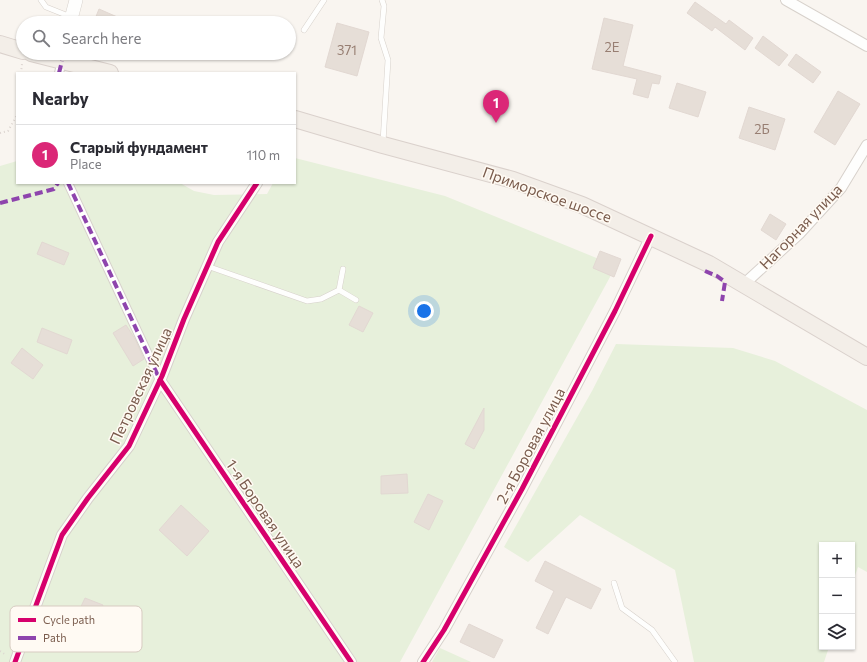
<!DOCTYPE html>
<html lang="en">
<head>
<meta charset="utf-8">
<style>
  :root { --surface:#fff; --page:#f7f7f7; --text:#2b2b33; --muted:#7c7c81; --line:#e1e1e2; --accent:#db2777 }
  body { margin:0; font-family:Commissioner,sans-serif; background:var(--page); color:var(--text) }
  .controls { position:absolute; right:12px; bottom:12px; display:grid; overflow:hidden; border-radius:0px; box-shadow:0 1px 3px #0004 }
  .controls button { width:36px; height:36px; display:grid; place-items:center; padding:0; border:0; border-bottom:1px solid var(--line); background:var(--surface); color:var(--text); font:20px sans-serif }
  .you { position:absolute; left:424px; top:311px; width:14px; height:14px; margin:-10px; border:3px solid #fff; border-radius:50%; background:#1a73e8; box-shadow:0 0 0 6px #1a73e833 }
  .badge { display:grid; place-items:center; width:26px; height:26px; border-radius:50%; background:var(--accent); color:#fff; font-size:13px; font-weight:700 }
  .pin { position:absolute; translate:-50% -33px; filter:drop-shadow(0 1px 2px #0008) }
  .pin::after { content:''; position:absolute; top:21px; width:14px; height:12px; background:inherit; clip-path:polygon(0 0,100% 0,50% 100%) }
  .list { margin:0; padding:0; list-style:none }
  h2 { display:flex; justify-content:space-between; align-items:center; height:52px; margin:0; padding:0 16px; font-size:17px }
  h2 small { font-size:13px; font-weight:400; color:var(--muted) }
  .list li { display:grid; grid-template-columns:26px 1fr auto; gap:12px; align-items:center; box-sizing:border-box; height:60px; padding:0 16px; border-top:1px solid var(--line) }
  .list b { display:block; font-size:15px; white-space:nowrap }
  .list p { margin:0; font-size:13px; white-space:nowrap; color:var(--muted) }
  .list em { font-size:13px; font-style:normal; color:var(--muted) }
  .icon { flex:none; width:22px; height:22px; fill:none; stroke:currentColor; stroke-width:2; stroke-linecap:round; stroke-linejoin:round }
  .map { position:relative; flex:none; width:867px; height:662px; overflow:hidden }
  .search { position:absolute; background:var(--surface); box-shadow:0 1px 3px #0004; left:16px; top:16px; width:280px; height:44px; display:flex; align-items:center; gap:10px; box-sizing:border-box; padding:0 14px; border-radius:22px; color:var(--muted); font-size:15px }
  .panel { position:absolute; background:var(--surface); box-shadow:0 1px 3px #0004; left:16px; top:72px; width:280px; height:112px; border-radius:0px }
  .map>svg:first-child { display:block }
  .green { fill:#e7f0db }
  .building { fill:#e6ded7; stroke:#e2d8d2 }
  .lines { fill:none; stroke-linecap:round; stroke-linejoin:round }
  .service-casing { stroke:#d7d1cb; stroke-width:6 }
  .pedestrian-casing { stroke:#d7d1cb; stroke-width:10 }
  .minor-casing { stroke:#d7d1cb; stroke-width:12 }
  .tertiary-casing { stroke:#d7d1cb; stroke-width:14 }
  .primary-casing { stroke:#dad1cc; stroke-width:18 }
  .path { stroke:#dcd5d0; stroke-width:2; stroke-dasharray:1 3; stroke-linecap:butt }
  .service { stroke:#fefefd; stroke-width:5 }
  .pedestrian { stroke:#fefefd; stroke-width:8 }
  .minor { stroke:#fefefd; stroke-width:10 }
  .tertiary { stroke:#fefefd; stroke-width:13 }
  .primary { stroke:#f3eee8; stroke-width:16 }
  .quiet { stroke:#8e44ad; stroke-width:4; stroke-dasharray:8 4; stroke-linecap:butt }
  .cycleway-casing { stroke:#fffaf3; stroke-width:8 }
  .cycleway { stroke:#d6006c; stroke-width:5 }
  .labels { text-anchor:middle; stroke-width:3; stroke-linejoin:round; paint-order:stroke }
  .number-label { font-size:13px; fill:#977e72 }
  .street-label { font-size:15px; fill:#7a5c4d; stroke:#fffaf3 }
  .key { fill:#fffaf3; stroke:#d7cbc1; stroke-width:1 }
  .key-label { font-size:11px; fill:#7a5c4d }
</style>
</head>
<body>
<div class="map">
<svg width="867" height="662" viewBox="0 0 867 662">
  <rect width="100%" height="100%" fill="#f9f5f0"/>
  <g class="green">
    <polygon points="295,158 445,196 616,266 400,662 0,662 0,166 17,161 17,183 180,183 194,191 214,195 267,194 273,183 295,183"/>
    <polygon points="616,344 733,348 775,361 867,410 867,572 858,567 852,584 852,545 822,545 822,647 829,647 824,662 694,662 675,570 580,515 528,562 504,547 592,391"/>
    <polygon points="440,648 471,662 432,662"/>
  </g>
  <g class="building">
    <polygon points="695,2 726,24 729,20 753,38 745,50 715,27 712,31 687,13"/>
    <polygon points="99,9 131,23 103,23 95,19"/>
    <polygon points="604,18 633,25 623,66 661,76 659,84 652,83 648,98 633,94 637,79 592,69"/>
    <polygon points="337,23 369,32 357,76 325,67"/>
    <polygon points="763,36 788,55 779,66 755,48"/>
    <polygon points="796,54 821,72 813,83 788,65"/>
    <polygon points="677,83 706,92 698,117 669,108"/>
    <polygon points="838,91 860,104 835,145 814,132"/>
    <polygon points="749,107 785,119 775,150 739,138"/>
    <polygon points="770,214 786,224 776,240 761,230"/>
    <polygon points="42,242 69,253 64,265 37,254"/>
    <polygon points="600,251 621,259 614,277 593,268"/>
    <polygon points="359,306 373,313 363,332 349,325"/>
    <polygon points="126,325 135,339 144,359 133,366 113,333"/>
    <polygon points="42,328 72,340 67,354 37,342"/>
    <polygon points="22,348 43,365 33,379 11,363"/>
    <polygon points="484,408 484,430 474,449 465,444"/>
    <polygon points="407,474 408,493 381,494 381,476"/>
    <polygon points="428,494 443,501 429,530 414,522"/>
    <polygon points="181,505 209,531 187,556 159,530"/>
    <polygon points="545,561 601,589 591,609 566,597 548,634 536,628 554,591 535,581"/>
    <polygon points="85,598 103,605 96,623 77,615"/>
    <polygon points="469,624 503,640 494,658 460,642"/>
  </g>
  <g class="lines">
    <g class="service-casing">
      <g id="service">
        <polyline points="41,0 46,7 71,17"/>
        <polyline points="382,0 384,6 381,38 388,60 383,142"/>
        <polyline points="304,30 324,0"/>
        <polyline points="207,266 307,301 321,299 339,290 343,269"/>
        <polyline points="339,290 356,300"/>
        <polyline points="614,583 622,608 652,630 675,662"/>
      </g>
    </g>
    <g class="pedestrian-casing">
      <g id="pedestrian">
        <polyline points="59,73 62,61"/>
        <polyline points="68,183 160,380"/>
      </g>
    </g>
    <g class="minor-casing">
      <g id="minor">
        <polyline points="786,0 867,46"/>
        <polyline points="743,285 800,233 841,188 867,145"/>
        <polyline points="160,380 351,662"/>
        <polyline points="15,662 62,535 88,498 129,446 162,376 184,319 218,242 257,183"/>
        <polyline points="423,662 444,630 522,489 615,311 651,236"/>
      </g>
    </g>
    <g class="tertiary-casing">
      <polyline id="tertiary" points="70,23 76,0"/>
    </g>
    <g class="primary-casing">
      <g id="primary">
        <polyline points="0,44 23,51"/>
        <polyline points="31,53 110,73"/>
        <polyline points="295,119 383,145 513,180 582,205 709,264 867,357"/>
      </g>
    </g>
    <g class="path">
      <polyline points="21,73 22,64"/>
      <polyline points="0,133 8,131 17,115"/>
      <polyline points="0,651 6,655"/>
    </g>
    <use href="#service" class="service"/>
    <use href="#pedestrian" class="pedestrian"/>
    <use href="#minor" class="minor"/>
    <use href="#tertiary" class="tertiary"/>
    <use href="#primary" class="primary"/>
    <g class="quiet">
      <polyline points="59,73 62,61"/>
      <polyline points="68,183 160,380"/>
      <polyline points="0,203 54,189 58,183"/>
      <polyline points="705,271 717,276 725,282 722,301"/>
    </g>
    <g class="cycleway-casing">
      <g id="cycleway">
        <polyline points="160,380 351,662"/>
        <polyline points="15,662 62,535 88,498 129,446 162,376 184,319 218,242 257,183"/>
        <polyline points="423,662 444,630 522,489 615,311 651,236"/>
      </g>
    </g>
    <use href="#cycleway" class="cycleway"/>
  </g>
  <g class="labels">
    <g class="number-label">
      <text x="612" y="52">2Е</text>
      <text x="347" y="55">371</text>
      <text x="762" y="134">2Б</text>
    </g>
    <g class="street-label">
      <text transform="translate(547 195) rotate(20)" y="5">Приморское шоссе</text>
      <text transform="translate(801 227) rotate(-46)" y="5">Нагорная улица</text>
      <text transform="translate(141 386) rotate(-65)" y="5">Петровская улица</text>
      <text transform="translate(531 446) rotate(-62)" y="5">2-я Боровая улица</text>
      <text transform="translate(265 514) rotate(56)" y="5">1-я Боровая улица</text>
    </g>
  </g>
  <rect x="10" y="606" width="132" height="46" rx="6" class="key"/>
  <rect x="18" y="618" width="18" height="4" fill="#d6006c"/>
  <rect x="18" y="636" width="18" height="4" fill="#8e44ad"/>
  <g class="key-label">
    <text x="43" y="624">Cycle path</text>
    <text x="43" y="642">Path</text>
  </g>
</svg>
<div class="controls">
<button>+</button>
<button>−</button>
<button><svg class="icon" aria-label="layers" viewBox="0 0 24 24"><path d="M12 4l9 5-9 5-9-5zM3 14l9 5 9-5"/></svg></button>
</div>
<div class="you"></div>
<div class="pin badge" style="left:496px;top:123px">1</div>
<div class="search"><svg class="icon" aria-label="search" viewBox="0 0 24 24"><circle cx="10" cy="10" r="6"/><path d="M15 15l6 6"/></svg>Search here</div>
<section class="panel">
<h2>Nearby<small></small></h2>
<ul class="list">
<li><span class="badge">1</span><div><b>Старый фундамент</b><p>Place</p></div><em>110 m</em></li>
</ul>
</section>
</div>
</body>
</html>
